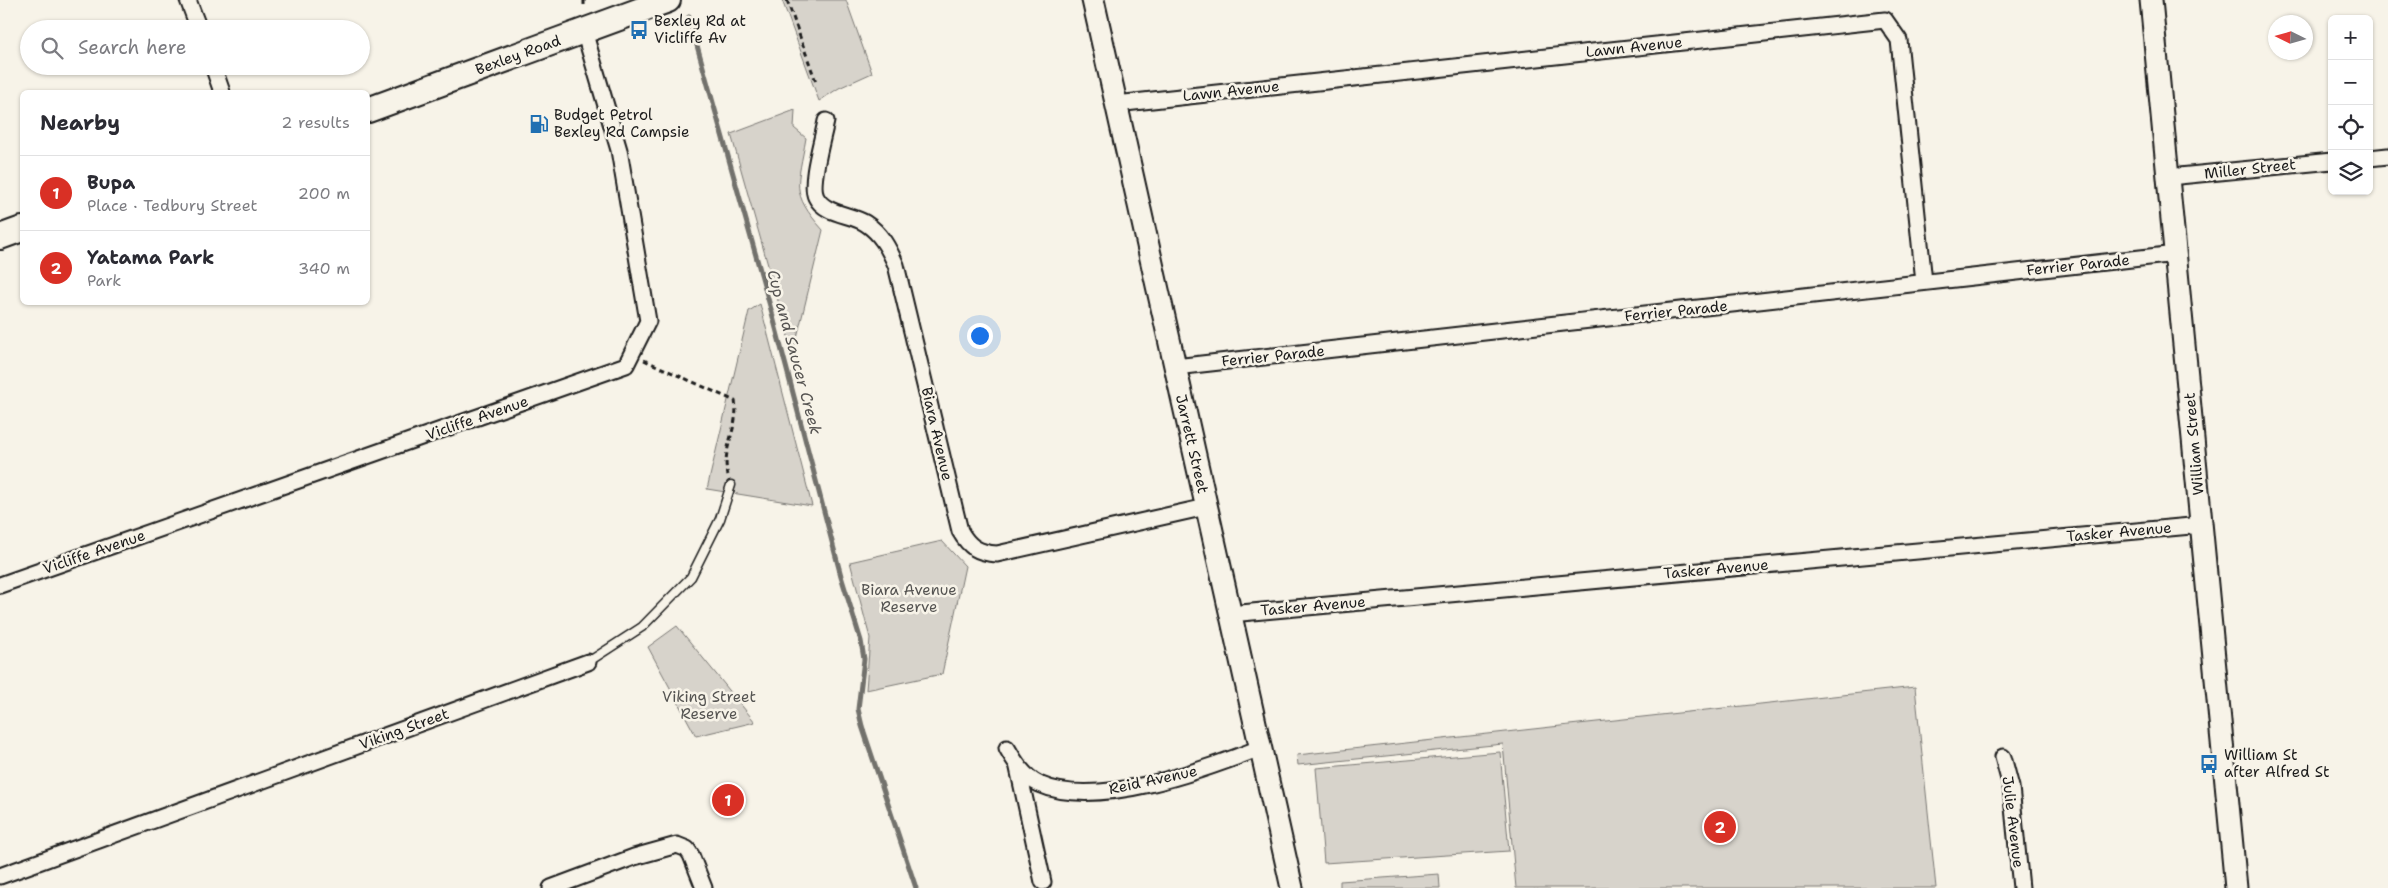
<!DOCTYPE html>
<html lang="en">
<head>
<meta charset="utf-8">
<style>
  :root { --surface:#fff; --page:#f2f2f3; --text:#2b2b33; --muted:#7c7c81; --line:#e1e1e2; --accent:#d93025 }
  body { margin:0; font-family:"Shantell Sans",sans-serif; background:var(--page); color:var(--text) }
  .controls { position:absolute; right:15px; top:15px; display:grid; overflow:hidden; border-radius:8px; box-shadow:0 1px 4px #0004 }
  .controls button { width:45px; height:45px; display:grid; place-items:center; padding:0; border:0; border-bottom:1px solid var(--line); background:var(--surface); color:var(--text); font:25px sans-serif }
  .compass { position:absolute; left:2268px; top:15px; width:45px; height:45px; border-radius:50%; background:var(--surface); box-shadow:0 1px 4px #0004; rotate:275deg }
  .you { position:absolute; left:979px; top:335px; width:18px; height:18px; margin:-12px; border:4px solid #fff; border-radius:50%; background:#1a73e8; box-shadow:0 0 0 8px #1a73e833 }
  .badge { display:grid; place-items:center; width:32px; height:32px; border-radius:50%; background:var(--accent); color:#fff; font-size:16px; font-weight:700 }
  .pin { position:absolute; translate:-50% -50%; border:2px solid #fff; box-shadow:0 1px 5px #0006 }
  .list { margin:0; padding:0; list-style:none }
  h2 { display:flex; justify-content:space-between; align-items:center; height:65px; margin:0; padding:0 20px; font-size:21px }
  h2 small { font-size:16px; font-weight:400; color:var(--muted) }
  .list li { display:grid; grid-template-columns:32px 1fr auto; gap:15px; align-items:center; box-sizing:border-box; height:75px; padding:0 20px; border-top:1px solid var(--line) }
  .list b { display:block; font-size:19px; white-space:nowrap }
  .list p { margin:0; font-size:16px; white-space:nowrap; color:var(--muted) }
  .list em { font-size:16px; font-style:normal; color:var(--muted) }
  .icon { flex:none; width:28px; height:28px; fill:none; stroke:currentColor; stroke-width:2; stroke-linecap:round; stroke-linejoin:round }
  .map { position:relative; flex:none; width:2388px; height:888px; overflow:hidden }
  .search { position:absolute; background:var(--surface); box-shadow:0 1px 4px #0004; left:20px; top:20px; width:350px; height:55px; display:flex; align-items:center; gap:12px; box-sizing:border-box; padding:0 18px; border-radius:28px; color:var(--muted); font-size:19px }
  .panel { position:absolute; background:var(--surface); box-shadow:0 1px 4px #0004; left:20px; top:90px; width:350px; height:215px; border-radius:8px }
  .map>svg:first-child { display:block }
  .park { fill:#d7d3cb; stroke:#7a7874 }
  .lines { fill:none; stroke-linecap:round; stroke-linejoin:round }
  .stream { stroke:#72716c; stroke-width:5 }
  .lane-casing { stroke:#1c1c1c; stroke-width:11 }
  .street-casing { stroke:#1c1c1c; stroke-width:19 }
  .secondary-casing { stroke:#1c1c1c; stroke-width:25 }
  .primary-casing { stroke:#1c1c1c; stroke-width:28 }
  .path { stroke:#1c1c1c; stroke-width:3; stroke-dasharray:5 4; stroke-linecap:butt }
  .lane { stroke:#f7f3e8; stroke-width:8 }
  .street { stroke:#f7f3e8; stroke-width:15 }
  .secondary { stroke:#f7f3e8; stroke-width:21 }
  .primary { stroke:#f7f3e8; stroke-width:24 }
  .labels { text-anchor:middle; stroke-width:5; stroke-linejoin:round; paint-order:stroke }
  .poi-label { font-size:15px; fill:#1c1c1c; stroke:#f7f3e8; text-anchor:start }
  .street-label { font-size:15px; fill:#1c1c1c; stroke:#f7f3e8 }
  .park-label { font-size:15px; fill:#545351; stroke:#f7f3e8 }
  .water-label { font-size:16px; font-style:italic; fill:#565452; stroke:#f7f3e8 }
</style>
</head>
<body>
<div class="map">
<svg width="2388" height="888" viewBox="0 0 2388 888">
  <rect width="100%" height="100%" fill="#f7f3e8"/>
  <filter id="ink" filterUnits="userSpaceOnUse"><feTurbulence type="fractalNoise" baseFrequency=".02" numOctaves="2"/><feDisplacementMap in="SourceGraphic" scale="10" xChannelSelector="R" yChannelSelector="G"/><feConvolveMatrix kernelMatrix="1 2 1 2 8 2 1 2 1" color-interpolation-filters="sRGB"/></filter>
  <g filter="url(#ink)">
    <g class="park">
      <polygon points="782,0 846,0 872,73 839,88 819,101"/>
      <path d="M795,110L794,128L806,138C798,185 789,192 823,230L793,354L731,134Z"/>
      <polygon points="760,304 812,506 707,489 749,311"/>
      <polygon points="942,541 965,566 942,674 866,690 870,638 850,562"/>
      <polygon points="677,626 755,722 696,736 648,647"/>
      <polygon points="1915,687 1936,888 1516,888 1503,744 1298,765 1297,755"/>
      <polygon points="1500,752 1509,851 1324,863 1316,768"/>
      <polygon points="1439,874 1440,888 1340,888 1340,881"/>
    </g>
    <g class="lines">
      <polyline class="stream" points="689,17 772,313 841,576 861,641 864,659 858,709 862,726 916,888"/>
      <g class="lane-casing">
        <polyline id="lane" points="588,662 642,627 691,577 720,519 731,485"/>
      </g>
      <g class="street-casing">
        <g id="street">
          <polyline points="188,0 199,29"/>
          <polyline points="213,66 222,92"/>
          <polyline points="1116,104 1885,20 1899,40 1924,282"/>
          <path d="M826,121C823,138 809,183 816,197C824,214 850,214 865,223C881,233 889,249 896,265L960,531C969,547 978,553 997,554L1206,507"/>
          <polyline points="2369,158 2388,156"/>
          <polyline points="2169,177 2332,161"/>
          <polyline points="1175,367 2176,254"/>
          <polyline points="0,585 626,365 648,321 619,150 584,31"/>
          <polyline points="1230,614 2202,525"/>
          <path d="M1007,748C1015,762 1024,777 1039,784C1096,810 1204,770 1260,748"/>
          <polyline points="2003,757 2011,787 2021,888"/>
          <polyline points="1018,768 1043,882"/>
          <polyline points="0,876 588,662"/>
          <polyline points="551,888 634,857 677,845 687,849 691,855 704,888"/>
        </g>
      </g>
      <g class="secondary-casing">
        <g id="secondary">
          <polyline points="1093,0 1292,888"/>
          <polyline points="2151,0 2236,888"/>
        </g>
      </g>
      <g class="primary-casing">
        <g id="primary">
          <polyline points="368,110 668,0"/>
          <polyline points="0,237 22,229"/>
        </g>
      </g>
      <g class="path">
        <polyline points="584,0 584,6"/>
        <polyline points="787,0 816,82"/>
        <path d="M644,360L735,401C740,427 720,450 728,475"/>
      </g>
      <use href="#lane" class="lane"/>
      <use href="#street" class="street"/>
      <use href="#secondary" class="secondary"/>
      <use href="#primary" class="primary"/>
    </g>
  </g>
  <defs>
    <g id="bus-bare" transform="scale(1.5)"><path d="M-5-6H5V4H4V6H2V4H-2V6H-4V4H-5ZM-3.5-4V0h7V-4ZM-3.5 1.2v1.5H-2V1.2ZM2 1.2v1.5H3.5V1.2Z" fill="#1f6fb2" stroke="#f7f3e8" stroke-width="2.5" paint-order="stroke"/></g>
    <g id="fuel-bare" transform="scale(1.5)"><path d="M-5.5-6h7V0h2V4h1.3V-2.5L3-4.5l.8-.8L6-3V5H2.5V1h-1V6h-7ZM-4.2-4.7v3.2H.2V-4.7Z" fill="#1f6fb2" stroke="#f7f3e8" stroke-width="2.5" paint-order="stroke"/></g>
  </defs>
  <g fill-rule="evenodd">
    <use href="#bus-bare" x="639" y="30"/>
    <use href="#fuel-bare" x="539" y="124"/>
    <use href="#bus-bare" x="2209" y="764"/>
  </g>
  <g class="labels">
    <g class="poi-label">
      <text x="654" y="26">Bexley Rd at<tspan x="654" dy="17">Vicliffe Av</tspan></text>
      <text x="554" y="120">Budget Petrol<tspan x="554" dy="17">Bexley Rd Campsie</tspan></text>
      <text x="2224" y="760">William St<tspan x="2224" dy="17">after Alfred St</tspan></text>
    </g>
    <g class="street-label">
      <text transform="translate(1634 47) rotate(-6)" y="5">Lawn Avenue</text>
      <text transform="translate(518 55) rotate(-20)" y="5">Bexley Road</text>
      <text transform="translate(1231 91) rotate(-6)" y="5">Lawn Avenue</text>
      <text transform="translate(2250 169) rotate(-6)" y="5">Miller Street</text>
      <text transform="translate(2078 265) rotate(-6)" y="5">Ferrier Parade</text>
      <text transform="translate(1676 311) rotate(-6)" y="5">Ferrier Parade</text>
      <text transform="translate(1273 356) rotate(-6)" y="5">Ferrier Parade</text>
      <text transform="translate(477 418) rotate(-19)" y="5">Vicliffe Avenue</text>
      <text transform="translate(937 434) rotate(77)" y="5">Biara Avenue</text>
      <text transform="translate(1192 444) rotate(77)" y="5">Jarrett Street</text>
      <text transform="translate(2194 444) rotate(-95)" y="5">William Street</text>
      <text transform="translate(2119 532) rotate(-5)" y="5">Tasker Avenue</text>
      <text transform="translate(94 552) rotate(-19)" y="5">Vicliffe Avenue</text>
      <text transform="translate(1716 569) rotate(-5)" y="5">Tasker Avenue</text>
      <text transform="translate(1313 606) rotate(-5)" y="5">Tasker Avenue</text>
      <text transform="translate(404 729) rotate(-20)" y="5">Viking Street</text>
      <text transform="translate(1153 780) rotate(-12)" y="5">Reid Avenue</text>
      <text transform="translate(2013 822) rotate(83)" y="5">Julie Avenue</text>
    </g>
    <g class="park-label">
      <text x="909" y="595">Biara Avenue<tspan x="909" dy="17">Reserve</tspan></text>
      <text x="709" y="702">Viking Street<tspan x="709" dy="17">Reserve</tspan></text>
    </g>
    <g class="water-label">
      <text transform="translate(795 352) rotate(75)" y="6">Cup and Saucer Creek</text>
    </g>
  </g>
</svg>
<div class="controls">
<button>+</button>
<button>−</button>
<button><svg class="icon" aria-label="locate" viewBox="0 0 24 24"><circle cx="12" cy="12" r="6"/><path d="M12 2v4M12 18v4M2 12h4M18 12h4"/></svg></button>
<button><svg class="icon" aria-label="layers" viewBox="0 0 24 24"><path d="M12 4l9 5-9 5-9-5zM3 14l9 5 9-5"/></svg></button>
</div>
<svg class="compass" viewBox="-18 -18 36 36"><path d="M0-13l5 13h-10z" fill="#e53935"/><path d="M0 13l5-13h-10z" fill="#7c7c81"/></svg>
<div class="you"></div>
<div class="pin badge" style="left:728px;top:800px">1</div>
<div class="pin badge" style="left:1720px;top:827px">2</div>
<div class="search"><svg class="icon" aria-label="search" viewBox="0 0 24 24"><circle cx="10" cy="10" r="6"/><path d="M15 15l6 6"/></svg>Search here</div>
<section class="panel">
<h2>Nearby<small>2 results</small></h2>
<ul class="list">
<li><span class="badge">1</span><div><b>Bupa</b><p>Place · Tedbury Street</p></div><em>200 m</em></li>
<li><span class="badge">2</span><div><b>Yatama Park</b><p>Park</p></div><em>340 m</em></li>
</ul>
</section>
</div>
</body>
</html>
